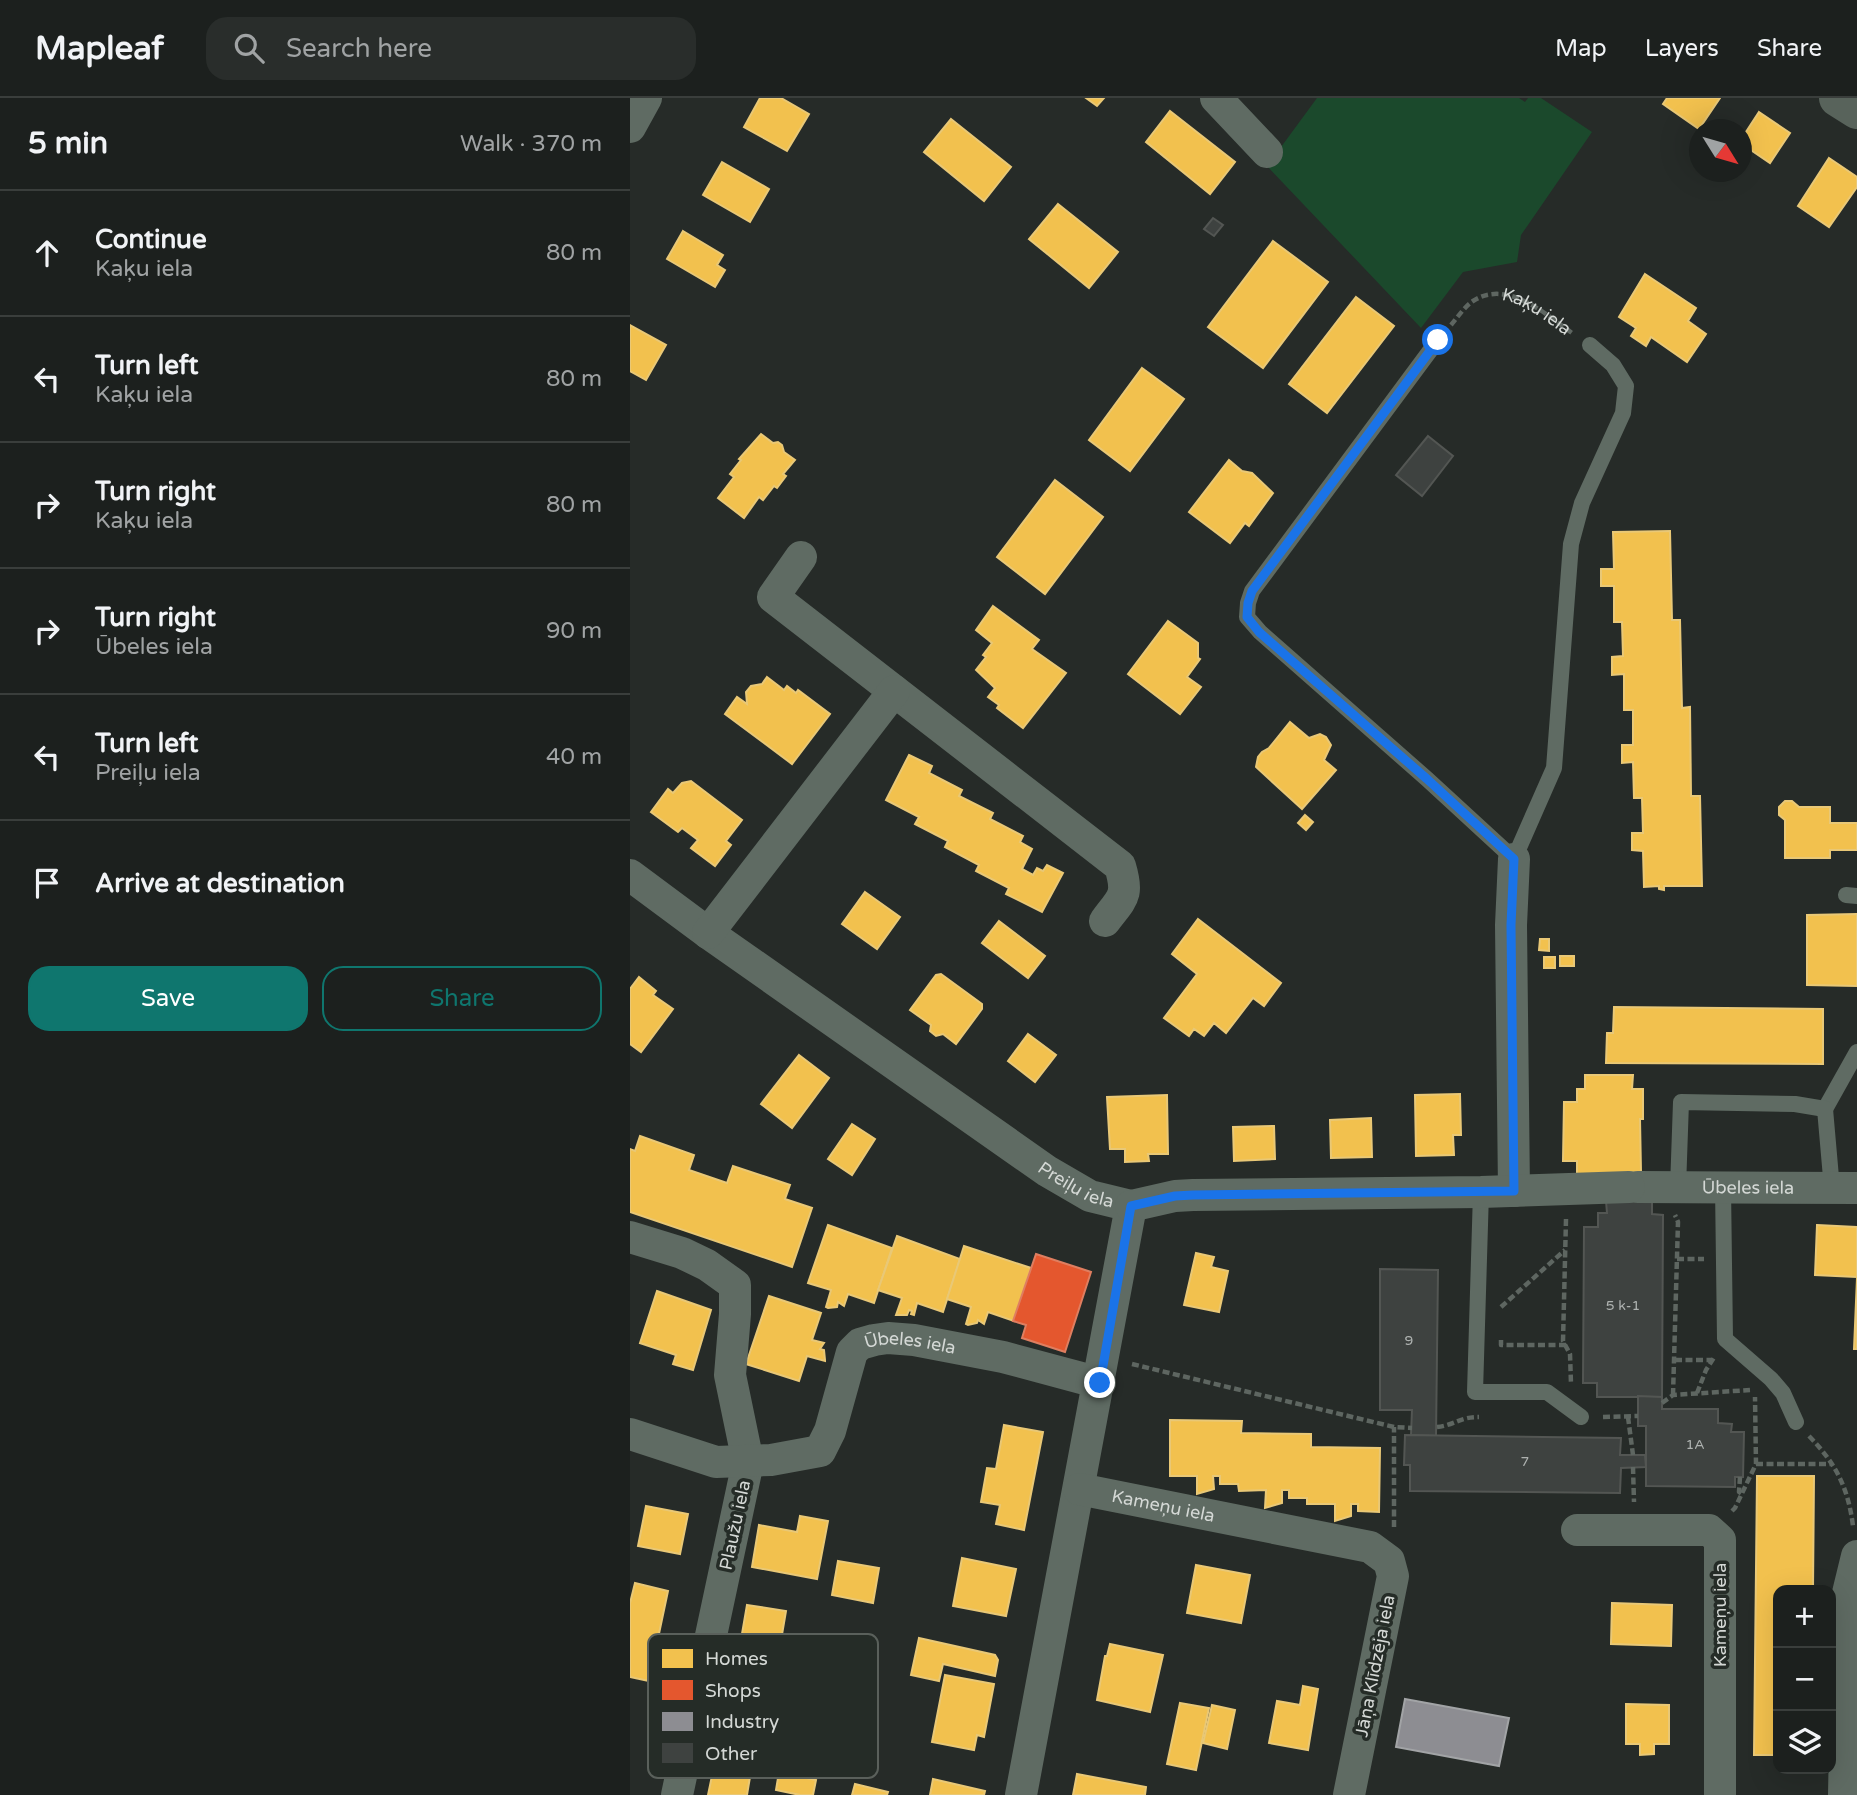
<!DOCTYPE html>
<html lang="en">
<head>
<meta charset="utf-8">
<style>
  :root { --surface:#1c201e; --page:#292d2b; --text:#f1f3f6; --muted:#a0a3a4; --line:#3a3e3c; --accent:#0f766e }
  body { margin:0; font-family:"Varela Round",sans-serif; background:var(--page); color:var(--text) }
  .controls { position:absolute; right:21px; bottom:21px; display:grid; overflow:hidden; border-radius:14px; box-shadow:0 7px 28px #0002 }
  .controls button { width:63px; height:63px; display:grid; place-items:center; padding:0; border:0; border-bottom:2px solid var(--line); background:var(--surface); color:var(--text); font:35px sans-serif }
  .compass { position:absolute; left:1059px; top:21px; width:63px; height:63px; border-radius:50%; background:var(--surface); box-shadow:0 7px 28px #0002; rotate:127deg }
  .stop { position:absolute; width:21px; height:21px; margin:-16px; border:5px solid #1a73e8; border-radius:50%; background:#fff }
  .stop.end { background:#1a73e8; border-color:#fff; box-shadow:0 2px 7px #0008 }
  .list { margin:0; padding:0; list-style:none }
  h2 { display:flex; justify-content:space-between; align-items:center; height:91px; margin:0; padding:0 28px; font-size:30px }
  h2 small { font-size:23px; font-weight:400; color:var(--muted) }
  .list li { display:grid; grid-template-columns:46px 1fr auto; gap:21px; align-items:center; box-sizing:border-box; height:126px; padding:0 28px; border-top:2px solid var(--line) }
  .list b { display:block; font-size:26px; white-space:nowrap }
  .list p { margin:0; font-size:23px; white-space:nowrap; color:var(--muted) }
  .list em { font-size:23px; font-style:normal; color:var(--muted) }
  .actions { display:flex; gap:14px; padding:21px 28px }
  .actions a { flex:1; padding:16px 0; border:2px solid var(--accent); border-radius:21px; text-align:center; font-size:24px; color:var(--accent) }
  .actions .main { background:var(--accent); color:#fff }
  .icon { flex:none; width:38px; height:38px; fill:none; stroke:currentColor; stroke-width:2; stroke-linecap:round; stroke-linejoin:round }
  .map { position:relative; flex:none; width:1227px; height:1697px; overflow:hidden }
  header { display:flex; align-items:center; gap:42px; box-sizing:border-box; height:98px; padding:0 35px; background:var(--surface); border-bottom:2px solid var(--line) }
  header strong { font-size:33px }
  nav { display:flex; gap:38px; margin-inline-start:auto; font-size:24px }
  .search { width:490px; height:63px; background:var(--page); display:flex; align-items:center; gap:18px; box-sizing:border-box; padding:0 24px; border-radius:21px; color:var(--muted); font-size:26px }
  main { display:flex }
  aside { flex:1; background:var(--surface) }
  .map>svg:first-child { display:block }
  .green { fill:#1b492c }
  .homes { fill:#f2c14e; stroke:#e9c876; stroke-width:2 }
  .shops { fill:#e4572e; stroke:#df7e60; stroke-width:2 }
  .industry { fill:#8d8d92; stroke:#a2a4a6; stroke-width:2 }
  .building { fill:#3e4240; stroke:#535653; stroke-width:2 }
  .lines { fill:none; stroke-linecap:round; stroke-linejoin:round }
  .path { stroke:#5e6661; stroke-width:4.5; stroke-dasharray:7 3.5; stroke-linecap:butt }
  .lane { stroke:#5f6b63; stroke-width:16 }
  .street { stroke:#5f6b63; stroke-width:32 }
  .secondary { stroke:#58635b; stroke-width:38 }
  .route { stroke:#1a73e8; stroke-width:9 }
  .labels { text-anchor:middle; stroke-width:7; stroke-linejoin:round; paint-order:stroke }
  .number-label { font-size:14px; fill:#aeb2b0 }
  .street-label { font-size:18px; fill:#d4d8d5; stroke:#252c27 }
  .key { fill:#252c27; stroke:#5a605b; stroke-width:2 }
  .key-label { font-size:19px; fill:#d4d8d5 }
</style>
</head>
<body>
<header>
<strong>Mapleaf</strong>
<div class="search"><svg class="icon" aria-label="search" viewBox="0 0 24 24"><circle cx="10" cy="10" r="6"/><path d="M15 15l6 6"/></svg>Search here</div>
<nav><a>Map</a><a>Layers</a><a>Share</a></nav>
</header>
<main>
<aside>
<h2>5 min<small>Walk · 370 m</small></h2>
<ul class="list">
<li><svg class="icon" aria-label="ahead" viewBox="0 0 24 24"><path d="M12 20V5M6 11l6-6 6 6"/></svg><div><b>Continue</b><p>Kaķu iela</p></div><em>80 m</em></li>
<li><svg class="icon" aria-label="left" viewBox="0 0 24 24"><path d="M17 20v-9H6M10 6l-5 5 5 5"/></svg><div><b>Turn left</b><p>Kaķu iela</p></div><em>80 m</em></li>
<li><svg class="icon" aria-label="right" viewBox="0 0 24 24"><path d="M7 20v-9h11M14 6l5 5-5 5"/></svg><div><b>Turn right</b><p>Kaķu iela</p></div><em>80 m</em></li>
<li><svg class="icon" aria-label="right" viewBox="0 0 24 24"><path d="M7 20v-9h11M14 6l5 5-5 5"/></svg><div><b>Turn right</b><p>Ūbeles iela</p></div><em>90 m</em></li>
<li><svg class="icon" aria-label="left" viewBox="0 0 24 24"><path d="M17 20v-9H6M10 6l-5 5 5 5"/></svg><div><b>Turn left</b><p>Preiļu iela</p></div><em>40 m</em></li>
<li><svg class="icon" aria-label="arrive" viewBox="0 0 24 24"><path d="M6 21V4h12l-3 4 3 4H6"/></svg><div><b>Arrive at destination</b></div></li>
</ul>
<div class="actions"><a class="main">Save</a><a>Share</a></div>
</aside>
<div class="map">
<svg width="1227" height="1697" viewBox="0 0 1227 1697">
  <rect width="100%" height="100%" fill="#262b28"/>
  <polygon class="green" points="687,0 889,0 895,4 898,0 911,0 962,34 891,137 887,164 833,174 791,230 637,68"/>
  <g class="homes">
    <polygon points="130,0 151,0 179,16 157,53 114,29"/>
    <polygon points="456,0 474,0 467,8"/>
    <polygon points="1037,0 1090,0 1069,31 1033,6"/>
    <polygon points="540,13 605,64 580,96 516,44"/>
    <polygon points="1129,14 1160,35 1140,65 1112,46 1112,40"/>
    <polygon points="321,21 381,69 354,103 294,54"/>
    <polygon points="1199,60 1227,79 1227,89 1199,129 1168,108"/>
    <polygon points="92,64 139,91 120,124 73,97"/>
    <polygon points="428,106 488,154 459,190 399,141"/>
    <polygon points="53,133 93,157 87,167 95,172 85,189 37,161"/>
    <polygon points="643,143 698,184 633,270 578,229"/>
    <polygon points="1015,176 1066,210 1058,223 1076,236 1057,264 1021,239 1016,248 1001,238 1006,230 989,219"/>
    <polygon points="726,199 764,228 697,315 659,286"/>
    <polygon points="0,227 36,247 16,282 0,273"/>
    <polygon points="512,270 554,301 500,373 459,342"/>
    <polygon points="131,336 143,345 148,344 152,347 154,354 165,362 153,376 156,378 147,390 144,388 133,402 129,399 114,420 88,400 104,379 100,376 111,362 109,361"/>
    <polygon points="599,362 612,373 622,375 643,395 619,428 615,425 600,445 559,414"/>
    <polygon points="425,382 473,419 415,496 367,459"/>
    <polygon points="1040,433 1042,522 1050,522 1052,610 1060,609 1061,698 1070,698 1072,788 1034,788 1034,792 1029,791 1029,788 1014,789 1013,753 1002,752 1002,735 1013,735 1012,700 1004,700 1003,664 992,665 992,647 1003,647 1003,612 994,612 994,576 982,577 982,559 993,558 992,524 984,524 984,488 971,488 971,471 984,471 983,434"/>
    <polygon points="363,508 409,542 402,551 436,575 393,630 367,610 369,607 358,599 365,590 346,572 356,559 353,557 362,545 346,532"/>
    <polygon points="538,523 568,545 568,560 570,561 557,579 571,589 550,616 498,576"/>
    <polygon points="137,579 154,592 157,588 166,595 168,592 200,616 162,666 95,616 107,599 117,606 116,594 121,588 132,586"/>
    <polygon points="660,624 679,640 690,636 696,639 701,647 694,662 706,672 672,711 626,669 628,659 632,654 639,650"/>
    <polygon points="279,657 302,668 299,675 332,692 329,698 363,715 360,721 393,738 390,744 402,751 392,771 403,777 407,770 413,773 417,767 433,775 412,814 376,796 379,790 346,773 349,767 315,749 318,743 285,726 289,719 256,702"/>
    <polygon points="61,683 112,722 96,743 101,747 85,768 61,750 68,742 52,730 48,734 21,714 38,691 43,695 52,685"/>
    <polygon points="1155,703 1162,703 1169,709 1200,709 1200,725 1227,725 1227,752 1200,752 1200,760 1155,760 1155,722 1149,717 1149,709"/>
    <polygon points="675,717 683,724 676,732 668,725"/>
    <polygon points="235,794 270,819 247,851 212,826"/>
    <polygon points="1227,816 1227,888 1177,887 1177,817"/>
    <polygon points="568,821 651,885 634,908 623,900 596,935 584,925 574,938 564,931 559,938 534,920 567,876 542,856"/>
    <polygon points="369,823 415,858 398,880 352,845"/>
    <polygon points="910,841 919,841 919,853 909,852"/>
    <rect x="930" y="858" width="14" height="10"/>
    <rect x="914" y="859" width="11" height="11"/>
    <polygon points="311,876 352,906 352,911 326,946 313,936 306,938 300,933 301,927 280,912 306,877"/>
    <polygon points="9,879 26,893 23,897 43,911 11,954 0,946 0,891"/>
    <polygon points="984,909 1193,911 1193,966 976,965 977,935 983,935"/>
    <polygon points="398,936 426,957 405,984 378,963"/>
    <polygon points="169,957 199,980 162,1030 131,1006"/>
    <polygon points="955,977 1003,977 1002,991 1013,991 1013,1021 1010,1021 1011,1074 947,1077 947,1063 933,1063 934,1004 947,1004 947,991 955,991"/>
    <polygon points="830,996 831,1037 823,1037 824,1057 786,1058 785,997"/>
    <polygon points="537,997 538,1056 518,1056 519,1063 495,1064 495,1051 480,1051 477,999"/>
    <polygon points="741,1020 742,1059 701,1060 700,1022"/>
    <polygon points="222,1026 245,1041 222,1077 198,1061"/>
    <polygon points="644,1028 645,1061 604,1063 603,1029"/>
    <polygon points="10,1038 64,1057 59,1072 97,1085 103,1068 160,1087 155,1101 182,1110 162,1169 0,1114 0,1051 5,1053"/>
    <polygon points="198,1127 262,1150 244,1205 218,1196 214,1208 208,1204 207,1209 198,1210 196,1209 201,1192 178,1185"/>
    <polygon points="1187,1127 1227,1129 1227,1179 1185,1177"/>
    <polygon points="267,1138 330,1161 313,1214 287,1205 284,1217 281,1216 282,1213 279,1212 277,1217 266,1217 272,1200 248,1192"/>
    <polygon points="334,1148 401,1170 384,1223 358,1214 354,1226 348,1222 347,1225 338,1227 336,1226 341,1209 317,1201"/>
    <polygon points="566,1155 584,1159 581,1169 598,1173 589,1214 554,1207"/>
    <polygon points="1227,1180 1227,1251 1224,1251"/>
    <polygon points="27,1193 81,1212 63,1272 43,1266 46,1257 10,1245"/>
    <polygon points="139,1198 191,1215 182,1242 194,1245 190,1251 194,1252 195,1262 195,1263 177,1258 169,1283 116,1266"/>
    <polygon points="540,1322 612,1323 611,1335 681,1336 681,1349 750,1350 749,1414 728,1413 728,1406 721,1406 721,1418 705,1423 705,1406 677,1406 677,1400 659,1400 659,1392 652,1392 652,1405 635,1410 636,1392 609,1393 608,1386 590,1386 590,1378 583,1378 584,1391 567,1396 567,1378 540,1378"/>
    <polygon points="374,1327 413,1334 394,1432 366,1426 370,1407 351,1404 357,1370 366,1371"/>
    <polygon points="1127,1378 1184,1378 1183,1492 1148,1492 1148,1657 1124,1657"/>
    <polygon points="16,1408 58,1416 50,1456 8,1448"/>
    <polygon points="170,1418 198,1423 187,1481 122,1469 129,1427 167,1434"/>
    <polygon points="332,1460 386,1471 376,1518 323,1508"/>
    <polygon points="208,1463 249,1470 243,1505 202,1497"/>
    <polygon points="566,1467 620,1477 611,1525 557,1515"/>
    <polygon points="5,1485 38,1493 19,1583 0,1579 0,1505"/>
    <polygon points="982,1505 1042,1507 1041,1548 981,1546"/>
    <polygon points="117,1507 156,1513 147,1566 108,1559"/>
    <polygon points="289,1540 365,1557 368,1562 365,1578 313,1566 309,1583 281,1577"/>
    <polygon points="480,1546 533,1557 520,1614 467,1602 475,1558 477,1558"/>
    <polygon points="315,1577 364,1586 354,1639 347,1637 344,1652 302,1644"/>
    <polygon points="673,1588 688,1591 678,1652 639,1645 647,1603 670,1607"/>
    <polygon points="550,1605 579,1610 566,1672 537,1666"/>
    <polygon points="996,1606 1039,1607 1039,1646 1024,1646 1024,1656 1010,1657 1010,1646 996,1646"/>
    <polygon points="582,1607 605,1612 597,1651 573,1645"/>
    <polygon points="98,1670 111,1672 110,1678 120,1679 117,1697 78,1697 83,1673 97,1676"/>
    <polygon points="149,1674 186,1682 183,1697 170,1697 146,1692"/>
    <polygon points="447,1676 516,1689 515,1697 443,1697"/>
    <polygon points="303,1681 355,1693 354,1697 300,1697"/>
    <polygon points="225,1686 258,1694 257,1697 222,1697"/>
  </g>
  <polygon class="shops" points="406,1156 461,1174 435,1254 392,1240 396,1227 383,1223"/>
  <polygon class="industry" points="775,1601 879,1620 869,1668 766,1649"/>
  <g class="building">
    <polygon points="583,120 593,127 584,138 574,131"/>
    <polygon points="798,338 823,358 792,398 766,377"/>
    <polygon points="976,1103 1022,1103 1022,1116 1033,1117 1032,1299 967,1299 967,1285 953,1285 954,1129 968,1129 968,1115 977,1115"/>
    <polygon points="750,1171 808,1172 806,1338 781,1337 782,1312 750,1312"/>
    <polygon points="1008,1298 1032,1299 1032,1311 1088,1311 1088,1325 1102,1326 1101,1334 1114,1334 1113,1379 1105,1379 1105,1389 1016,1388 1016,1328 1008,1328"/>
    <polygon points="775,1337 991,1340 990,1357 1015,1357 1016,1369 991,1370 990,1395 780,1393 780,1367 774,1367"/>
  </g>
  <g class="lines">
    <g class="path">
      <path id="s1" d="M821,227C828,219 835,208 843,203C877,181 914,215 942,235"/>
      <polyline points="936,1121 933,1243 940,1256 941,1286"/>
      <polyline points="1047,1161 1074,1161"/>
      <polyline points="871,1209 935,1152"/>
      <polyline points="871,1242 871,1247 936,1247"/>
      <polyline points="1045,1262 1081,1262"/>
      <polyline points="502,1266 764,1329 782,1330"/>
      <polyline points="1067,1295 1076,1272 1085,1258"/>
      <polyline points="1043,1297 1048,1124 1045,1117"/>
      <polyline points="1032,1305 1043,1297 1120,1292"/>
      <polyline points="973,1319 1008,1318"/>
      <polyline points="998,1319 1003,1357"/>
      <path d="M807,1329C825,1327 829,1319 849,1319"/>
      <path d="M1179,1338C1206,1366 1218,1389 1223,1428"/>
      <polyline points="1126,1366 1202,1366"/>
      <polyline points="1003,1369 1004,1404"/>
      <polyline points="1110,1379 1109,1394 1112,1396"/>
      <polyline points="1102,1413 1105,1410 1126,1366 1125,1299"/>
      <polyline points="764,1429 764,1329"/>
    </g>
    <g class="lane">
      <polyline points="808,242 622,493 618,505 617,519 630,534 797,681 884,761 924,670 941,446 952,405 993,315 996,288 983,267 960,247"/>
      <polyline points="1216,797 1227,798"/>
      <polyline points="1195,1011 1227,954"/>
      <polyline points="1093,1089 1095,1241 1141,1281 1153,1295 1166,1324"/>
      <polyline points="1048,1090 1051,1004 1165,1006 1195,1011 1202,1091"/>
      <polyline points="851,1094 845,1294 917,1294 951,1319"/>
    </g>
    <g class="street">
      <polyline points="586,0 637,54"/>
      <polyline points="0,29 16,0"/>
      <path d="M171,459L143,499L490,768C499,798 493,799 475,823"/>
      <polyline points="884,761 881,827 884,1093"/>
      <path id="s2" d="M0,777L78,835L417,1073L460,1098L501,1108L391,1697"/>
      <polyline points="78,835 264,593"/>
      <path id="s3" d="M1008,1089L1227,1090"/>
      <polyline points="501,1108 545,1098 563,1097 851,1094 999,1089"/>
      <polyline points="0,1139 52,1155 77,1167 105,1187 105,1216 100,1277 118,1364 47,1697"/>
      <path id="s4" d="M0,1336L86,1364L141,1362L190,1353L200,1333L222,1254L230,1246L244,1242L258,1240L284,1242L373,1259L470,1285"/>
      <path id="s5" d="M449,1391L740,1449L759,1463L763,1478L719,1697"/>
      <polyline points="947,1432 1079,1432 1090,1442 1090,1697"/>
      <polyline points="1214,1697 1218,1495 1227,1458"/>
    </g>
    <polyline class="secondary" points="1208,0 1227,12"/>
  </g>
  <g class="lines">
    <polyline class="route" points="470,1285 501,1108 545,1098 563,1097 884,1093 881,827 884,761 797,681 629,534 617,519 618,505 622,493 808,242"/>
  </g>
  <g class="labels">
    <g class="number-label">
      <text x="993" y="1212">5 k-1</text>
      <text x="779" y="1247">9</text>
      <text x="1065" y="1351">1A</text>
      <text x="895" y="1368">7</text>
    </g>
    <g class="street-label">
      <text dy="6" stroke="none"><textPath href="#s1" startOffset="102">Kaķu iela</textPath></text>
      <text dy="6" stroke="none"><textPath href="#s2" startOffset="544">Preiļu iela</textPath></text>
      <text dy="6" stroke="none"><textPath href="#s3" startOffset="110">Ūbeles iela</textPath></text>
      <text dy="6" stroke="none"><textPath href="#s4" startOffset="362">Ūbeles iela</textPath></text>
      <text dy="6" stroke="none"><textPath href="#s5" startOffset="86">Kameņu iela</textPath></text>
      <text transform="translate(105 1427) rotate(-78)" y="6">Plaužu iela</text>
      <text transform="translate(1090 1517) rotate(-90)" y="6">Kameņu iela</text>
      <text transform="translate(745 1568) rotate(-79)" y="6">Jāņa Klīdzēja iela</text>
    </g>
  </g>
  <rect x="18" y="1536" width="230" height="144" rx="10" class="key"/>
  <rect x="32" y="1551" width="31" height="19" fill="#f2c14e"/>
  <rect x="32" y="1582" width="31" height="20" fill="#e4572e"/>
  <rect x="32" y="1614" width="31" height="19" fill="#8d8d92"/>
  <rect x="32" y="1645" width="31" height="20" fill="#3e4240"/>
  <g class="key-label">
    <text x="75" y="1567">Homes</text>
    <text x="75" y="1599">Shops</text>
    <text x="75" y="1630">Industry</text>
    <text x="75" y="1662">Other</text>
  </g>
</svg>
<div class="controls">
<button>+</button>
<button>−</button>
<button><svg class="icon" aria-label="layers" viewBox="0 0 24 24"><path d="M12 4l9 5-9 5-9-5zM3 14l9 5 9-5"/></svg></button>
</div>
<svg class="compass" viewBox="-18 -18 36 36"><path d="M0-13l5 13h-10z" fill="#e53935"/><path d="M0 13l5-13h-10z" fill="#a0a3a4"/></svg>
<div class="stop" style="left:808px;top:242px"></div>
<div class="stop end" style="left:470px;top:1285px"></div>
</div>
</main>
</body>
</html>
